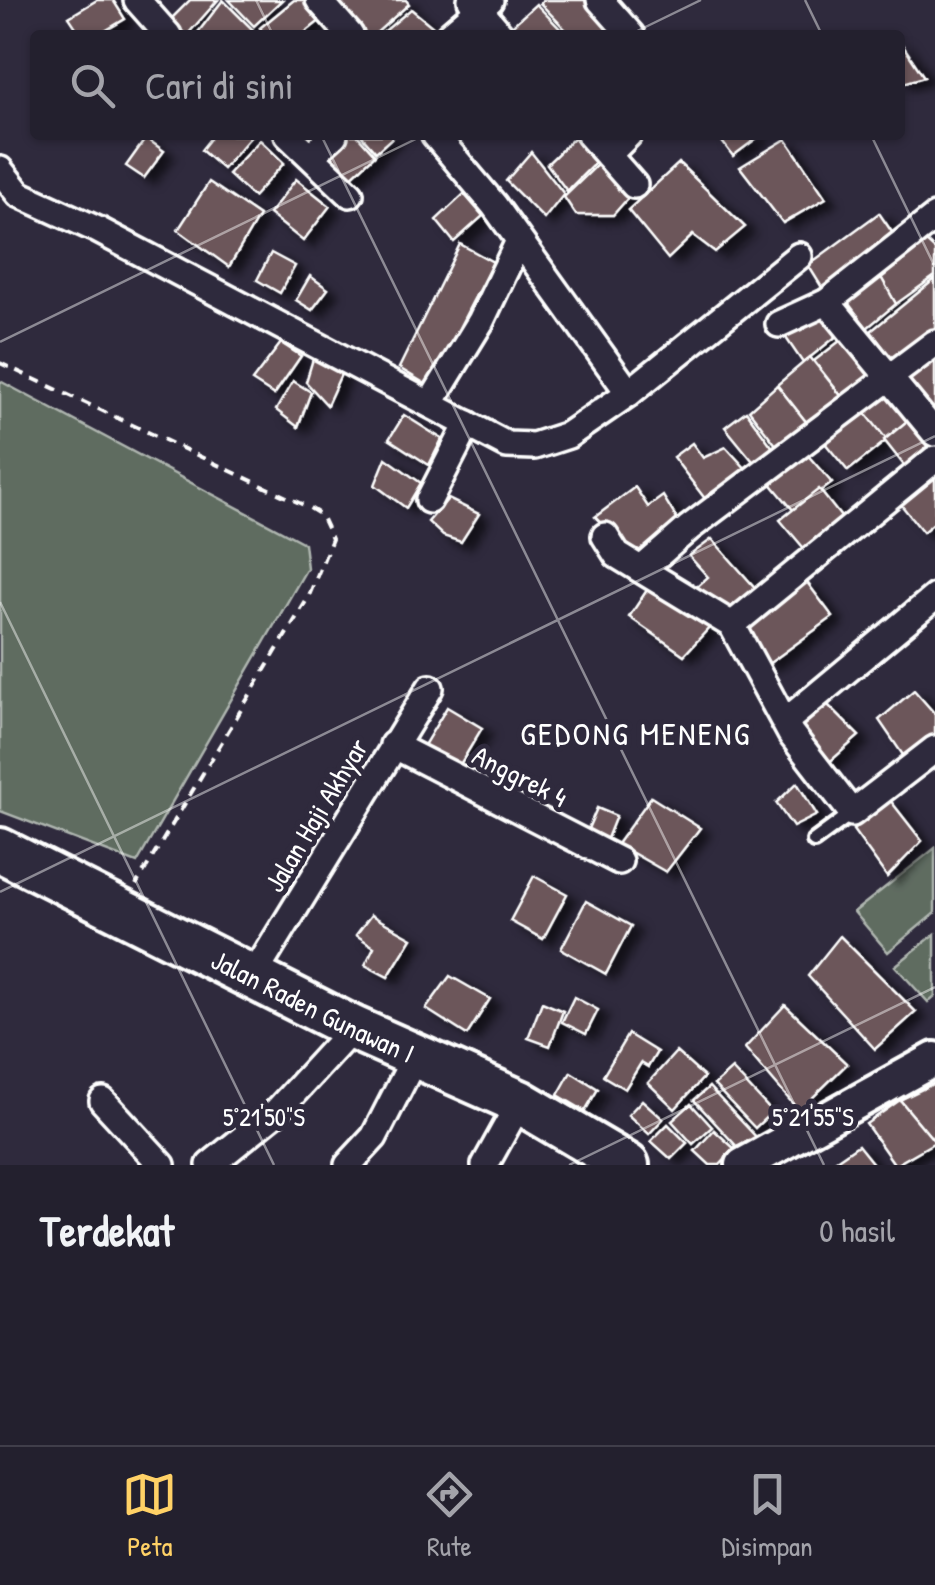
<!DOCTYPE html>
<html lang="id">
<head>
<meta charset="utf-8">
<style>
  :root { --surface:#23202e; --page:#2b2836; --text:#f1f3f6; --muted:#a3a3aa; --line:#403e4a; --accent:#ffd166 }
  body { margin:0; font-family:"Patrick Hand",sans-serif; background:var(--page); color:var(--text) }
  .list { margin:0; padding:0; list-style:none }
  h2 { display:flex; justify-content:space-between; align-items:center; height:130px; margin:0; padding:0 40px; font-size:42px }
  h2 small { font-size:32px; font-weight:400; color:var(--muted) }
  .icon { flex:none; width:55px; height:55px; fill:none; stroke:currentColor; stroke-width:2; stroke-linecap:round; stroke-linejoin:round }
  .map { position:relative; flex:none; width:935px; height:1165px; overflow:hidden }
  .search { position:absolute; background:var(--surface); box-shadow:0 2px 8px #0004; left:30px; right:30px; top:30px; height:110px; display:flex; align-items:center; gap:25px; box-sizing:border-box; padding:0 35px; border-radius:10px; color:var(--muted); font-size:38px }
  .sheet { height:280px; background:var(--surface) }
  nav { display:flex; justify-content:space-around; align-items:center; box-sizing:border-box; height:140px; border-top:2px solid var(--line); background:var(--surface); font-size:28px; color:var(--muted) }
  nav a { display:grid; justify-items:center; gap:5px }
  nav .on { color:var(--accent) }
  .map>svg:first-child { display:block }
  .green { fill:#5f6c61; stroke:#afb6b0; stroke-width:2.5 }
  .building { fill:#6c575a; stroke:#fff; stroke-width:2.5; filter:url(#shadow) }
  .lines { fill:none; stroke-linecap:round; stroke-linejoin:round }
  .service-casing { stroke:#fff; stroke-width:20 }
  .minor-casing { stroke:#fff; stroke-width:32 }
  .tertiary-casing { stroke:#fff; stroke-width:40 }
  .trunk-casing { stroke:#fff; stroke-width:50 }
  .path { stroke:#fff; stroke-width:4; stroke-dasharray:10 8; stroke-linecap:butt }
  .service { stroke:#2f2a3d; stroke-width:12 }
  .minor { stroke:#2f2a3d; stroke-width:25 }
  .tertiary { stroke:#2f2a3d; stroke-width:32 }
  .trunk { stroke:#2f2a3d; stroke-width:42 }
  .ticks { fill:none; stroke:#fff; stroke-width:2.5; stroke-opacity:0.45 }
  .labels { text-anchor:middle; stroke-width:10; stroke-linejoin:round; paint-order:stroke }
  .street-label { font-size:28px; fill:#fff; stroke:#2f2a3d }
  .quarter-label { font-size:32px; letter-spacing:2.5px; fill:#fff; stroke:#2f2a3d }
  .ticks-label { font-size:25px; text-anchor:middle; fill:#fff; stroke:#2f2a3d; stroke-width:10; stroke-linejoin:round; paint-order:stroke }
</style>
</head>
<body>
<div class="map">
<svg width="935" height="1165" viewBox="0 0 935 1165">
  <defs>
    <filter id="shadow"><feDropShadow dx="10" dy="6" stdDeviation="5" flood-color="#0009"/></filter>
  </defs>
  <rect width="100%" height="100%" fill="#2f2a3d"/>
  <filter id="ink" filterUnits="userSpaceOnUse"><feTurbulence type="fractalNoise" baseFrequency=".01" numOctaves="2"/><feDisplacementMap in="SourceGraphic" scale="20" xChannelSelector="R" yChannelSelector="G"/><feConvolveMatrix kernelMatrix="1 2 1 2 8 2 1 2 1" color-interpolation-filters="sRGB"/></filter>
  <g filter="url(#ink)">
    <g class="green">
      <polygon points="0,381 304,543 307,568 137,863 0,811"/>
      <polygon points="935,848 935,913 888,952 854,912"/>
      <polygon points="935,934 935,996 928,1002 895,966"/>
    </g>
    <g class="building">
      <polygon points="97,0 113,0 125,19 98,35 81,35 69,17"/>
      <polygon points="190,0 218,0 187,35 169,21"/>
      <polygon points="223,0 258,35 196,35"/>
      <polygon points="229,0 282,0 254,26"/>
      <polygon points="294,0 310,0 326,16 302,35 266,35 260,28"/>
      <polygon points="327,0 406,0 409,4 374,35 362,35"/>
      <polygon points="543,0 595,0 626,35 571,35 540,3"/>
      <polygon points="536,4 566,35 508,35 505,32"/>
      <polygon points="411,9 439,32 380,35"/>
      <polygon points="900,41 924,77 900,84"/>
      <polygon points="213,135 252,135 223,169 201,150"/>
      <polygon points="343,135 357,135 375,155 346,182 321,155"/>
      <polygon points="361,135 395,135 376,152"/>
      <polygon points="577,135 600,158 567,191 547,164"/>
      <polygon points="717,135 761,135 733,156"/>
      <polygon points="146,138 164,151 144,178 126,166"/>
      <polygon points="786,139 826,198 783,223 740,167"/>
      <polygon points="260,140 284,163 253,197 228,174"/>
      <polygon points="531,152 564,194 544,219 506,181"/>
      <polygon points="679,163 745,227 715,252 693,235 668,259 628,210"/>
      <polygon points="597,165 628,198 613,215 576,215 564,197"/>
      <polygon points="296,179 330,206 303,241 269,214"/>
      <polygon points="209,182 259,216 229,267 178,230"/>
      <polygon points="464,194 483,216 454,242 436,220"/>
      <polygon points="879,213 898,241 826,294 808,265"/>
      <polygon points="923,239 935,250 935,276 896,304 878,272"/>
      <polygon points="460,244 493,262 429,386 399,368"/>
      <polygon points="271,253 295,266 280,293 257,280"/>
      <polygon points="878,272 896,304 867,328 843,296"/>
      <polygon points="310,276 328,289 312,310 296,300"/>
      <polygon points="935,279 935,332 896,365 871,331"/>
      <polygon points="822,316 838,335 803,363 782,332"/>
      <polygon points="849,334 885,374 846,402 814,361"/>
      <polygon points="281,343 301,356 274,395 252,381"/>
      <polygon points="935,350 935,419 902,378"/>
      <polygon points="810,357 846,402 811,428 777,385"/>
      <polygon points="313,359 342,372 327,405 306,382"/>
      <polygon points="293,381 311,392 298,427 276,410"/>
      <polygon points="777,385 811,428 780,450 749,410"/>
      <polygon points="889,386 912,417 884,440 860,406"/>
      <polygon points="860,406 887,440 848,471 820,437"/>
      <polygon points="746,411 776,452 757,466 725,427"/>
      <polygon points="404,415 442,439 429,465 389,439"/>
      <polygon points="912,417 935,451 910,473 884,440"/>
      <polygon points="692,443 703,458 726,447 748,471 706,500 673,457"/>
      <polygon points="805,452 832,483 794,511 768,480"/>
      <polygon points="386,458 421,483 406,508 375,485"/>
      <polygon points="935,469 935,522 923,532 898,501"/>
      <polygon points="635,487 648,507 663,496 683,529 640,563 595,517"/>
      <polygon points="819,489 845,522 808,553 780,520"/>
      <polygon points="448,499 479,514 461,542 443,536 428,522"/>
      <polygon points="712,539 758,591 729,617 690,593 708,577 689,556"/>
      <polygon points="806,581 833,617 767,665 741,628"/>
      <polygon points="647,590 710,627 684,655 629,617"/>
      <polygon points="914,690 935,714 935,738 907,761 879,720"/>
      <polygon points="825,702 859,736 824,767 793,731"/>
      <polygon points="447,707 482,728 455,773 420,752"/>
      <polygon points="797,783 817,815 793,827 776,803"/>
      <polygon points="651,797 700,828 666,872 617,844"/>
      <polygon points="890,800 922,841 887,877 853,830"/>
      <polygon points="597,808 616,816 604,846 584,838"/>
      <polygon points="534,876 567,894 543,939 510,921"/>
      <polygon points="586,901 631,926 606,974 561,949"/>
      <polygon points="371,915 412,938 388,977 365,965 374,947 356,935"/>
      <polygon points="840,936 916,1012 875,1049 808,976"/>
      <polygon points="450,976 490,999 467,1035 426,1009"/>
      <polygon points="574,997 598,1010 586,1034 562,1022"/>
      <polygon points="542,1002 563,1011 550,1046 528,1038"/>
      <polygon points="785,1005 847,1064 799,1111 745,1048"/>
      <polygon points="628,1034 657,1052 648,1067 641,1063 625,1089 603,1076"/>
      <polygon points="676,1052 704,1077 675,1109 648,1083"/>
      <polygon points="732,1069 772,1112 755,1128 714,1085"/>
      <polygon points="571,1072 598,1089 585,1111 558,1095"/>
      <polygon points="933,1084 935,1086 935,1142 900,1100"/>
      <polygon points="709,1087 757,1138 742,1152 694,1100"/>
      <polygon points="642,1100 663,1119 649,1134 628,1115"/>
      <polygon points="900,1100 935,1142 895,1165 866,1124"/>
      <polygon points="691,1104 712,1127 693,1144 672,1121"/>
      <polygon points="668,1124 687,1143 671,1159 651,1141"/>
      <polygon points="714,1130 735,1149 720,1165 710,1165 695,1151"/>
      <polygon points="858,1145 874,1165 829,1165"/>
    </g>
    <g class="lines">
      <g class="service-casing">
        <polyline id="service" points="814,841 852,813"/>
      </g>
      <g class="minor-casing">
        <g id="minor">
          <polyline points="137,0 168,35"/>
          <polyline points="319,0 350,35"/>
          <polyline points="471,0 501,35"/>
          <polyline points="600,0 631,35"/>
          <polyline points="449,35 490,0"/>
          <polyline points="288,135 350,194"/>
          <polyline points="435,135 494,205 629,393"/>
          <polyline points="590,135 634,185"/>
          <polyline points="312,155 334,135"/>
          <polyline points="608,155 628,135"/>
          <polyline points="0,170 19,194 98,230 507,445 534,446 568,435 629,393 799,256"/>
          <polyline points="827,302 935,433"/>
          <polyline points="779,324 827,302 935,217"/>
          <polyline points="430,404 481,321 518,243"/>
          <polyline points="429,500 468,424"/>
          <polyline points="605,536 617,555 732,625 791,734 852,813 935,749"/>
          <polyline points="643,568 689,528 935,343"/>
          <polyline points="732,625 935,459"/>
          <polyline points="786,721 935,597"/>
          <polyline points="393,745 619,861"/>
          <polyline points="254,975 430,688"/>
          <polyline points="103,1101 162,1165"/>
          <polyline points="210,1165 277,1111 353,1028"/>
          <polyline points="348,1165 374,1137 415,1057"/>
          <polyline points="485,1165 520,1102"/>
        </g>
      </g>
      <g class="tertiary-casing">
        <polyline id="tertiary" points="743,1165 935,1059"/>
      </g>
      <g class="trunk-casing">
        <g id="trunk">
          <path id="s1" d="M0,850L353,1028L520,1102L627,1165"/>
        </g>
      </g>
      <polyline class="path" points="0,363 308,507 321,515 332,539 308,598 136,885"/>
      <use href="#service" class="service"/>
      <use href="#minor" class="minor"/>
      <use href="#tertiary" class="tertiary"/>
      <use href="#trunk" class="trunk"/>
    </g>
  </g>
  <path class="ticks" d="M256,0L273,35M805,0L822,35M629,35L701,0M321,135L824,1165M871,135L935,267M0,342L424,135M0,602L274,1165M0,892L935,436M569,1165L935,987"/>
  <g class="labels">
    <g class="street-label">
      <text transform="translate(520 776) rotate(27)" y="10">Anggrek 4</text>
      <text transform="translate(316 815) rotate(-59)" y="10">Jalan Haji Akhyar</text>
      <text dy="10" stroke="none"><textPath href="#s1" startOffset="350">Jalan Raden Gunawan I</textPath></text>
    </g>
    <g class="quarter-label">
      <text x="636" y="745">GEDONG MENENG</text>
    </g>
  </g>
  <g class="ticks-label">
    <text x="264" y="1126">5°21'50"S</text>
    <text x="813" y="1126">5°21'55"S</text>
  </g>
</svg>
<div class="search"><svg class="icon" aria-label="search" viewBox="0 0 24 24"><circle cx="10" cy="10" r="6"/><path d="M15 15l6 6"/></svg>Cari di sini</div>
</div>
<section class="sheet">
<h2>Terdekat<small>0 hasil</small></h2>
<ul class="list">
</ul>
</section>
<nav>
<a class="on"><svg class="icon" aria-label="map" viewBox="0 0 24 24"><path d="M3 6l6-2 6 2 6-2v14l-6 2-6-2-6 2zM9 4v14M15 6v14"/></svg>Peta</a>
<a><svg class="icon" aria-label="directions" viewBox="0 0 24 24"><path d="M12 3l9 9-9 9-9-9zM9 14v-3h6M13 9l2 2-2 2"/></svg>Rute</a>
<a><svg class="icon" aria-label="saved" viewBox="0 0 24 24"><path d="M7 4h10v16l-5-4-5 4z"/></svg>Disimpan</a>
</nav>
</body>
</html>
